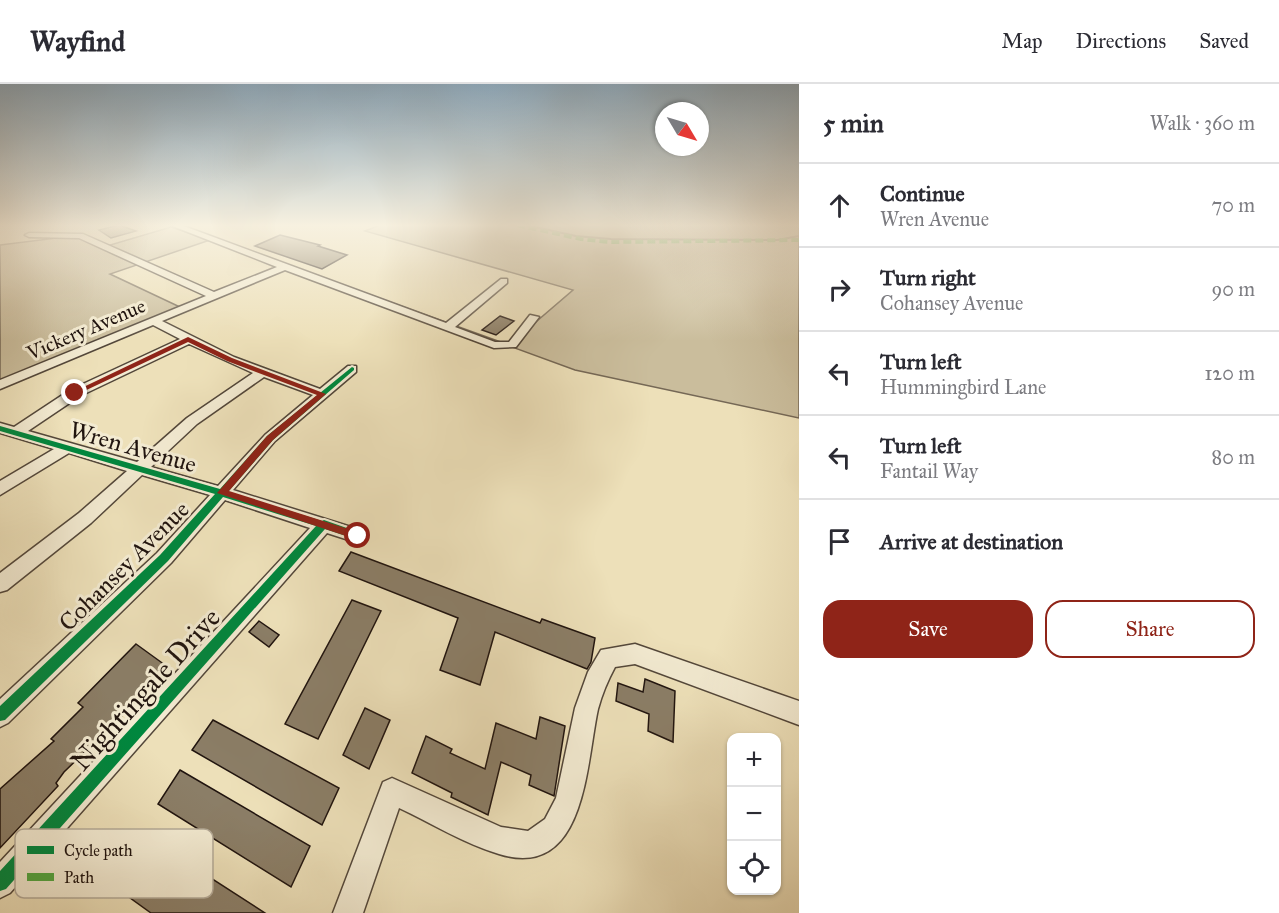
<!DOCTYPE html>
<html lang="en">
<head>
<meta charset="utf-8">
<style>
  :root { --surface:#fff; --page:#f7f7f7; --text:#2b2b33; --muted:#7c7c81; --line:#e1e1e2; --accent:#8f2418 }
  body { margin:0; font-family:"IM FELL Great Primer",serif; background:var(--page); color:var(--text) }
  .controls { position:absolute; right:18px; bottom:18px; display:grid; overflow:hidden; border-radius:12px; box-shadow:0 2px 4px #0004 }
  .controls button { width:54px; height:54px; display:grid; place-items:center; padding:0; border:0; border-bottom:2px solid var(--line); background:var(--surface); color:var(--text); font:30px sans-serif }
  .compass { position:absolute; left:655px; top:18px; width:54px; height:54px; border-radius:50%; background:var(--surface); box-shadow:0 2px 4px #0004; rotate:128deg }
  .stop { position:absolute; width:18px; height:18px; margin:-14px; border:4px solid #8f2418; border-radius:50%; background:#fff }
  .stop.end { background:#8f2418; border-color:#fff; box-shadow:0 2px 6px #0008 }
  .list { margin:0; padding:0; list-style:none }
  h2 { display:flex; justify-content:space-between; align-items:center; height:78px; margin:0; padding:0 24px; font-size:26px }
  h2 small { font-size:20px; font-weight:400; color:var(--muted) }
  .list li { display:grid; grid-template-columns:39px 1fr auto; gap:18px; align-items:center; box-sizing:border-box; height:84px; padding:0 24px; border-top:2px solid var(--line) }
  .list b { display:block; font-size:22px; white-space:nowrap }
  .list p { margin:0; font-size:20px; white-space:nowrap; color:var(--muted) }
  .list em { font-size:20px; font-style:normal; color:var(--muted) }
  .actions { display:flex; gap:12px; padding:18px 24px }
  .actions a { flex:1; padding:14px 0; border:2px solid var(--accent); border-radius:18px; text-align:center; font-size:21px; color:var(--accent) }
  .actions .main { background:var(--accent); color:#fff }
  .icon { flex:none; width:33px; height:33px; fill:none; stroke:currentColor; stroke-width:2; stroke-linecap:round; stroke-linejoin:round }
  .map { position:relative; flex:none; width:799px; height:829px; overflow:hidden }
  header { display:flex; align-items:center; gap:36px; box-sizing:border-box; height:84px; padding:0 30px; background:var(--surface); border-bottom:2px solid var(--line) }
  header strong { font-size:28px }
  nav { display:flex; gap:33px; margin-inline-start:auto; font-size:21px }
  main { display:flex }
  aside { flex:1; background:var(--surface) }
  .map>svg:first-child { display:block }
  .green { fill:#cabd9c; stroke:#756856; stroke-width:1.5 }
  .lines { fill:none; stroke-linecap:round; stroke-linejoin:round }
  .stream { stroke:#716552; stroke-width:2 }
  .building { fill:#8b7e67; stroke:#20140f; stroke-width:1.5 }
  .minor-casing { stroke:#53473a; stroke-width:3 }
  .minor { fill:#f3ebd2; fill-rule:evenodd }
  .quiet { stroke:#52a841; stroke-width:4; stroke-dasharray:8 4; stroke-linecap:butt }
  .cycleway-casing { stroke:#f3ebd2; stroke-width:4 }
  .cycleway { fill:#00873e; fill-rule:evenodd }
  .route { fill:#8f2418 }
  .labels { text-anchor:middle; stroke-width:6; stroke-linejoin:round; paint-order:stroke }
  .far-street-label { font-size:20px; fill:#20140f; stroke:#f3ebd2 }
  .street-label { font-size:24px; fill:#20140f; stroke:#f3ebd2 }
  .near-street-label { font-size:28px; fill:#20140f; stroke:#f3ebd2 }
  .key { fill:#f3ebd2; stroke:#b4aa98; stroke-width:1.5 }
  .key-label { font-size:16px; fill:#20140f }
</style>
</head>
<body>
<header>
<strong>Wayfind</strong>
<nav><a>Map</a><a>Directions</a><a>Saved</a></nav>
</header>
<main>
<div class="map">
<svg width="799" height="829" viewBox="0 0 799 829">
  <rect width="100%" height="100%" fill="#ede0b9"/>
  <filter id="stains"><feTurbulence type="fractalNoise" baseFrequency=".00333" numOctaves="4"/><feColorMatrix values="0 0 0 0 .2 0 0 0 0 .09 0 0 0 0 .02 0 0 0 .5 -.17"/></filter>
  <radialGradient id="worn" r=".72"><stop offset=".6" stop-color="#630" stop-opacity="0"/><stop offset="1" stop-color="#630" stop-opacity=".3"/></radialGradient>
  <g class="green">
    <polygon points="380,141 799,141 799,334 575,286 287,181 509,261 573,206 365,147"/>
    <polygon points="171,143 210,156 110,190 180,223 0,303 0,161 81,151 107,162"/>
  </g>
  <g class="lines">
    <polyline class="stream" points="526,141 576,152 611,155 777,156 799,152"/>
  </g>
  <g class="building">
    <polygon points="119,141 136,147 111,154 99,146"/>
    <polygon points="280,151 320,161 318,162 347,171 322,185 255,162"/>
    <polygon points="500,232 514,237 496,251 482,246"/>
    <polygon points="351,468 540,539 542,535 595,554 591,578 587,585 495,548 480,601 440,586 458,534 339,487"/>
    <polygon points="352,516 381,527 318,655 285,640"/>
    <polygon points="259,537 279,551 269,563 249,548"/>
    <polygon points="136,560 165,581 158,588 160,590 125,629 64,688 56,699 58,702 0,764 0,705 54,657 51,655 83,623 78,619"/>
    <polygon points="645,595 675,607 673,658 648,647 649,630 616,617 618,599 643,608"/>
    <polygon points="365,624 390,636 369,685 343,671"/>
    <polygon points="540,633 565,642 554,712 529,701 531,691 501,678 488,731 451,713 452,709 412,689 426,652 452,665 450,669 485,685 496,639 536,655"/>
    <polygon points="213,636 339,704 322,741 192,666"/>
    <polygon points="180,686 310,762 291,803 158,720"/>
    <polygon points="141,749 265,829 151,829 108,798"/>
  </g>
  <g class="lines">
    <g class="minor-casing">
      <g id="minor">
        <path d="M170,141H181L446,239L501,195H507V199L455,243L495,258H509L530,231L539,233L516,263L494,264L285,186L162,237L234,273L320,305L348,282H356V288L275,357L233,406L364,447L367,452L364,457L358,459L327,449L10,809L0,814V778L310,444L225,416L171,479L8,639L0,643V615L157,469L210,411L142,391L91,439L7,506L0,508V489L79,429L127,387L69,369L0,411V397L54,365L0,349V339L14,343L70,306L180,255L153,241L0,305V296L206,212L79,154L29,153L25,151L29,149L83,150L214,208L277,183ZM189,260L253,289L187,334L137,378L28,347L80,312ZM264,293L313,311L265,351L218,402L151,383L197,340Z"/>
        <path d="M635,560L799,617V641L635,580L615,583C608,596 602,610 598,625C586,680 586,797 499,770C465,760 431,739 399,724L363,829H333L383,698L392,694L501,743L528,747L545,735L556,714L575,624L588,588L601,566Z"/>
      </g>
    </g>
    <use href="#minor" class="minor"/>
    <polyline class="quiet" points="517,141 581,155 610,158 799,156"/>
    <g class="cycleway-casing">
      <polygon id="cycleway" points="352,283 354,284 354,286 273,356 228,408 322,437 324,436 361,449 363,452 361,455 358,456 325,445 6,805 0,807 0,787 316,442 223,413 168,477 5,636 0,637 0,622 160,471 215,410 0,347 0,342 220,405 267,352"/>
    </g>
    <use href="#cycleway" class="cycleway"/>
  </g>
  <linearGradient id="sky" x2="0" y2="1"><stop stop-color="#8eaabe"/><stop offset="0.55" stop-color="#f7f1e0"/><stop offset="1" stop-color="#f7f1e0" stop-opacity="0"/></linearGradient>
  <rect width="799" height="257" fill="url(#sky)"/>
  <polygon class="route" points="188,253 232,274 326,310 273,356 229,407 361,449 361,455 358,456 217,409 267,352 317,311 227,277 188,258 78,310 71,309"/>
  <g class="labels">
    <g class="far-street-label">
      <text transform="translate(86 245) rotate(-23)" y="7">Vickery Avenue</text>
    </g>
    <g class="street-label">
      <text transform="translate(133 363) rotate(16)" y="8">Wren Avenue</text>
      <text transform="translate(124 482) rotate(-45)" y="8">Cohansey Avenue</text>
    </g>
    <g class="near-street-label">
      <text transform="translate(145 605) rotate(-48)" y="10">Nightingale Drive</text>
    </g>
  </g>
  <rect x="15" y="745" width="198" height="69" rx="9" class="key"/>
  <rect x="27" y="762" width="27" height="8" fill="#00873e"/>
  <rect x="27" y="789" width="27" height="8" fill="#52a841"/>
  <g class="key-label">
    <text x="64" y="772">Cycle path</text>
    <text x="64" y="799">Path</text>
  </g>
  <rect width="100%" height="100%" filter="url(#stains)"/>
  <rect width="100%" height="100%" fill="url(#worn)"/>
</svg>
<div class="controls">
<button>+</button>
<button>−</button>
<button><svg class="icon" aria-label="locate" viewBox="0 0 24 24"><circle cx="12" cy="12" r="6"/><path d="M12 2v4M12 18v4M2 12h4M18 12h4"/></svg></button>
</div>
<svg class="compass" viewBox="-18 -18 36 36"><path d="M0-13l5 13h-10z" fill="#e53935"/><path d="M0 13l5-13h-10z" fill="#7c7c81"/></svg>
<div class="stop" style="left:358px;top:452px"></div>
<div class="stop end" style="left:75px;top:309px"></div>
</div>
<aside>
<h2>5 min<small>Walk · 360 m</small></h2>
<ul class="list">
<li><svg class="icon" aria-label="ahead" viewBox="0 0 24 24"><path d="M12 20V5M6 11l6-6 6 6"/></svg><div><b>Continue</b><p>Wren Avenue</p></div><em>70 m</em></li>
<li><svg class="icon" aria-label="right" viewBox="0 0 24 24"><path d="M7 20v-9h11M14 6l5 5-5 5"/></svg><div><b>Turn right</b><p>Cohansey Avenue</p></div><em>90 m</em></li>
<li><svg class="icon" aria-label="left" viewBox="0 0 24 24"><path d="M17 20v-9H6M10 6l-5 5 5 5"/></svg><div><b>Turn left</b><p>Hummingbird Lane</p></div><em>120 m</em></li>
<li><svg class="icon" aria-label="left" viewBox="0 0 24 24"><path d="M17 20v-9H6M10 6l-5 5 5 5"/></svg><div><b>Turn left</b><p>Fantail Way</p></div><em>80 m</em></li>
<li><svg class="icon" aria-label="arrive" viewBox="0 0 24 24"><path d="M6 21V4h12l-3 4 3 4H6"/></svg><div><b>Arrive at destination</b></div></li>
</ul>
<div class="actions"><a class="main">Save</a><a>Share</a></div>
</aside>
</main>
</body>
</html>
